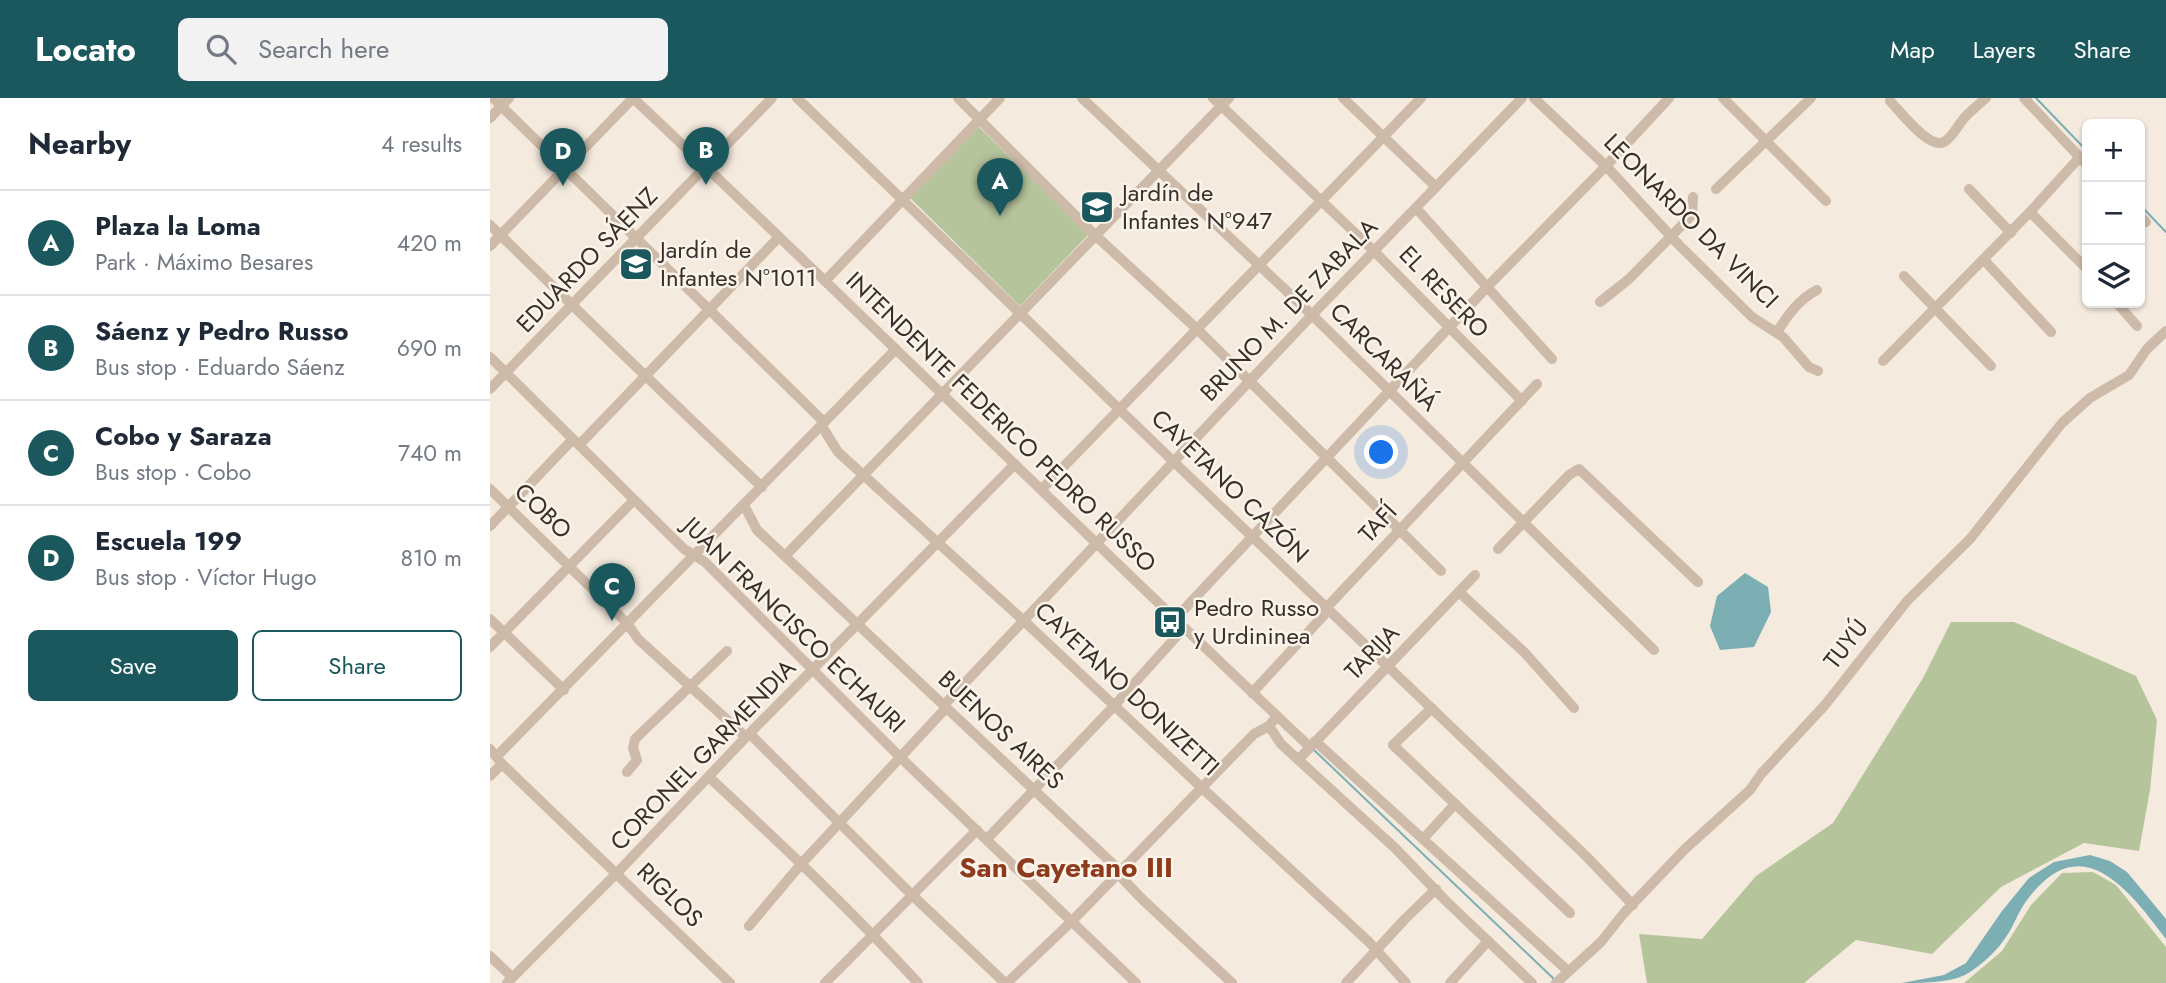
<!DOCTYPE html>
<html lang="en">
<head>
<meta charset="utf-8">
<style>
  :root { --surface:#fff; --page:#f2f2f3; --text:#1f2937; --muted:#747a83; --line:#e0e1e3; --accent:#1b585e }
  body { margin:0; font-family:Jost,sans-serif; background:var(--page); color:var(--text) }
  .controls { position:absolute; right:21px; top:21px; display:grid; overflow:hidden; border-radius:10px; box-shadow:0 2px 5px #0004 }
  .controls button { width:63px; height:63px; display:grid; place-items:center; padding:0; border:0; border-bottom:2px solid var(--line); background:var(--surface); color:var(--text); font:35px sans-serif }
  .you { position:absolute; left:892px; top:355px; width:24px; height:24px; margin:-18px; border:5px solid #fff; border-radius:50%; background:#1a73e8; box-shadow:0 0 0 10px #1a73e833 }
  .badge { display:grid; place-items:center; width:46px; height:46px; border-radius:50%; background:var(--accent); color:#fff; font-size:23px; font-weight:700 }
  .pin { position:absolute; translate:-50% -58px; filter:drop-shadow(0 2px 4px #0008) }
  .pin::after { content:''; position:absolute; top:37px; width:24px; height:21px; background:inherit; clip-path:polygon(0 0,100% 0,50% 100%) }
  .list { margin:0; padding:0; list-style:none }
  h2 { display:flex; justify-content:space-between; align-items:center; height:91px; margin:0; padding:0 28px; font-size:30px }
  h2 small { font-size:23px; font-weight:400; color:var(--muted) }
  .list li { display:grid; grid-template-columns:46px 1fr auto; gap:21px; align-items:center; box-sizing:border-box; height:105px; padding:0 28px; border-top:2px solid var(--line) }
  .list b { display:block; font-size:26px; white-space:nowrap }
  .list p { margin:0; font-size:23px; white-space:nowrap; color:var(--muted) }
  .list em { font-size:23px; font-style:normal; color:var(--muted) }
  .actions { display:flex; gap:14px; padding:21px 28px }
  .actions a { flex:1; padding:16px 0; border:2px solid var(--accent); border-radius:10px; text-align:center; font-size:24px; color:var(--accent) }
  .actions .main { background:var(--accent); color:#fff }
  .icon { flex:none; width:38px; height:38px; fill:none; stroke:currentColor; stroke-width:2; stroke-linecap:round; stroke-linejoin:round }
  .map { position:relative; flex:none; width:1676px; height:885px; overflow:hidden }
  header { display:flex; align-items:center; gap:42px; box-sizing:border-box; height:98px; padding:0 35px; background:var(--accent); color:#fff }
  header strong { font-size:33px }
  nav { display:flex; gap:38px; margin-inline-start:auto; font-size:24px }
  .search { width:490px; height:63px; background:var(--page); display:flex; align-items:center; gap:18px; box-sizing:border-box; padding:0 24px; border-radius:10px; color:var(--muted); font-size:26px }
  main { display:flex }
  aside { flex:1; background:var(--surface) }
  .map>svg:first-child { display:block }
  .green { fill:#b6c49c }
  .water { fill:#7bafb3 }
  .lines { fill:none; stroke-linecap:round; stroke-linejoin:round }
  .stream { stroke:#7bafb3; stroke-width:2 }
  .minor { stroke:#cdbaa8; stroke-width:10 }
  .labels { text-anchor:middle; stroke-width:5; stroke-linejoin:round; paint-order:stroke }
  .poi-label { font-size:24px; fill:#3a2f29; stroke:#fbf4eb; text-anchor:start }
  .street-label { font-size:24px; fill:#3a2f29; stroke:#fbf4eb }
  .quarter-label { font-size:28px; font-weight:bold; fill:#8e3b1d; stroke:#fbf4eb }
</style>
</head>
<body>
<header>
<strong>Locato</strong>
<div class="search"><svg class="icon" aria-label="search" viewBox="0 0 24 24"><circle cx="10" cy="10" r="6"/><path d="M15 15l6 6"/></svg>Search here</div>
<nav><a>Map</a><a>Layers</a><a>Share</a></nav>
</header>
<main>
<aside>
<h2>Nearby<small>4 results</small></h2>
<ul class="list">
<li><span class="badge">A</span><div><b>Plaza la Loma</b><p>Park · Máximo Besares</p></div><em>420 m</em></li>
<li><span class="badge">B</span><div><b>Sáenz y Pedro Russo</b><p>Bus stop · Eduardo Sáenz</p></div><em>690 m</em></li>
<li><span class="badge">C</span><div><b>Cobo y Saraza</b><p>Bus stop · Cobo</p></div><em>740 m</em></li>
<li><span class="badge">D</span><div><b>Escuela 199</b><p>Bus stop · Víctor Hugo</p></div><em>810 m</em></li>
</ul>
<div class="actions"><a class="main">Save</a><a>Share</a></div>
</aside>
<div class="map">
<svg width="1676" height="885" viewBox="0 0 1676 885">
  <rect width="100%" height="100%" fill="#f4eade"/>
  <g class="green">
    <polygon points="489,29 599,136 530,208 420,100"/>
    <polygon points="1461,524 1524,524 1646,578 1667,622 1660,692 1649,753 1594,745 1511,789 1442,856 1366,842 1314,885 1157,885 1149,836 1212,841 1266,778 1343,725 1433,580"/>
    <polygon points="1603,774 1626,787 1676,849 1676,885 1474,885 1512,853 1541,807 1572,775"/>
  </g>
  <g class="water">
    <polygon points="1255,475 1278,489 1281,514 1264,549 1230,552 1220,528 1227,498"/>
    <path d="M1600,757L1620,763L1637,774L1676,821V841C1636,788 1588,726 1533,808C1527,817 1524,827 1518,836C1508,852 1491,868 1475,877C1457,885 1433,885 1412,885L1454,877L1476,865L1512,813L1539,780L1564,764Z"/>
  </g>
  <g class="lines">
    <g class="stream">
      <polyline points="1546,0 1597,53"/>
      <polyline points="1650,107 1676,134"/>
      <polyline points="824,652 1065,882"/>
    </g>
    <g class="minor">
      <polyline points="3,0 334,324"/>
      <path d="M143,0C371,214 592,435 820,649"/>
      <polyline points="307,0 683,363 1096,758 1143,807"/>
      <polyline points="468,0 605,137 707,231 951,473"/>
      <polyline points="592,0 822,217 1164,552"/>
      <polyline points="723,0 884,153 1032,303"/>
      <polyline points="853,0 946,89"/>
      <polyline points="1044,0 1116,68 1188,146 1262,219 1293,239 1319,269 1328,273"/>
      <polyline points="1233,0 1336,103"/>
      <polyline points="1534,0 1597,67"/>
      <path d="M1400,3C1410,13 1439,52 1454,44C1463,39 1469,25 1476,18C1482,12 1489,6 1496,0"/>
      <polyline points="0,20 19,0"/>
      <polyline points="1226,91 1321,0"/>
      <polyline points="1479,91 1521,135"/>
      <polyline points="926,110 1062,261"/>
      <polyline points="1540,114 1597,171"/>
      <polyline points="1650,118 1656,124"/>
      <path d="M0,127C90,215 180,302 272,389"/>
      <polyline points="0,148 143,0"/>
      <polyline points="1494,162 1561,234"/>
      <polyline points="1414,178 1501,268"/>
      <polyline points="335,183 510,0"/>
      <polyline points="1110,204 1139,181 1202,117 1203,99"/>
      <polyline points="1627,205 1647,228"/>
      <path d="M1287,234C1298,217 1308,202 1327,192"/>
      <polyline points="0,259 194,451 215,464 411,660 646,885"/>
      <polyline points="1393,263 1540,114 1589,60"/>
      <polyline points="0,291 282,0"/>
      <polyline points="331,327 348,354 534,523 711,689 879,844 916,885"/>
      <polyline points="90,346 289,139"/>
      <polyline points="0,391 137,525 148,541 256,639"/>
      <polyline points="552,391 931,0"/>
      <polyline points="254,407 267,432 624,767 632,780 652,801 742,885"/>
      <polyline points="0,428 83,341"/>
      <polyline points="1008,451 1079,377 1089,371 1208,484"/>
      <polyline points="296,457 739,0"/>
      <polyline points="969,494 1035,555 1084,610"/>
      <polyline points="0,521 74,592"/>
      <polyline points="685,521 998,188 1116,68 1179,0"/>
      <polyline points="0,549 144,402"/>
      <polyline points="762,595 834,517 839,507 1047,286"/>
      <polyline points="454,607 822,217 1032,0"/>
      <polyline points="942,610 903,647 1080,815"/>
      <polyline points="779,628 791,646 905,750 956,803 1042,885"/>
      <polyline points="260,636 421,796 515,885"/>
      <polyline points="825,643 1078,873"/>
      <polyline points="0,651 12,666 240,885"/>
      <polyline points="7,658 406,251"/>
      <polyline points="809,661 985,477"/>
      <polyline points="137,674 147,662 143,650 145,641 237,553"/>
      <polyline points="0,678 12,666"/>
      <path d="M219,679C291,746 362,813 428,885"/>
      <polyline points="497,741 624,608 694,530"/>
      <polyline points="933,741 965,706"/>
      <polyline points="259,828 312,765 456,610"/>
      <polyline points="0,858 22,879"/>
      <polyline points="17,885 127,775 256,639 525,366"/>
      <polyline points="335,885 487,732"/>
      <polyline points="517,885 581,824 764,636 779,628 787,618"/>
      <polyline points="856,885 915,821 946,791"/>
      <polyline points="960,885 998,843"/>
      <polyline points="1066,885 1111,844 1134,815 1195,751 1260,692 1271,676 1335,607 1417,503 1480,441 1572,325 1600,300 1639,277 1657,251 1676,233"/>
    </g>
  </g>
  <defs>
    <g id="school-square" transform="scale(1.75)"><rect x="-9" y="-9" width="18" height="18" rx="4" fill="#1b585e" stroke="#fbf4eb"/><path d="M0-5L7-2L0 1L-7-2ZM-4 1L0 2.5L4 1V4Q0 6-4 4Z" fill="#fff"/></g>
    <g id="bus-square" transform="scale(1.75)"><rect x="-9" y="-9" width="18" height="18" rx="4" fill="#1b585e" stroke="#fbf4eb"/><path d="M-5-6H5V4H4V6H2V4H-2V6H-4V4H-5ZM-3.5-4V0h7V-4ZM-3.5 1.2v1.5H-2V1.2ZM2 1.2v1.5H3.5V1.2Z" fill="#fff"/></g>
  </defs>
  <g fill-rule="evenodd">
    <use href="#school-square" x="607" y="109"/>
    <use href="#school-square" x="146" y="166"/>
    <use href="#bus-square" x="680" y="524"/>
  </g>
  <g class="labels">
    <g class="poi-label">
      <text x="632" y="103">Jardín de<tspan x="632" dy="28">Infantes Nº947</tspan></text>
      <text x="170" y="160">Jardín de<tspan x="170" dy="28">Infantes Nº1011</tspan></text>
      <text x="704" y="518">Pedro Russo<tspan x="704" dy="28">y Urdininea</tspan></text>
    </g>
    <g class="street-label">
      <text transform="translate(1201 123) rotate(45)" y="8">LEONARDO DA VINCI</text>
      <text transform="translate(97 162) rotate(-46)" y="8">EDUARDO SÁENZ</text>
      <text transform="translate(954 194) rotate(46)" y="8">EL RESERO</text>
      <text transform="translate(799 212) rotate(-46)" y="8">BRUNO M. DE ZABALA</text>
      <text transform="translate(894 259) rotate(45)" y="8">CARCARAÑÁ</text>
      <text transform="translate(511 324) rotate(44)" y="8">INTENDENTE FEDERICO PEDRO RUSSO</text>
      <text transform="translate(740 388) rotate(44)" y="8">CAYETANO CAZÓN</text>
      <text transform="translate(53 413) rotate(44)" y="8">COBO</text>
      <text transform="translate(888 425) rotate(-47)" y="8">TAFÍ</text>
      <text transform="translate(304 527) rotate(44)" y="8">JUAN FRANCISCO ECHAURI</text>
      <text transform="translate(1356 546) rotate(-52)" y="8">TUYÚ</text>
      <text transform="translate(882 554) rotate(-46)" y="8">TARIJA</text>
      <text transform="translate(637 591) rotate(43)" y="8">CAYETANO DONIZETTI</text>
      <text transform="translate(511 632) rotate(43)" y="8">BUENOS AIRES</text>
      <text transform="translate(213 657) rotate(-46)" y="8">CORONEL GARMENDIA</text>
      <text transform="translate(180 797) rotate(44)" y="8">RIGLOS</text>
    </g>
    <g class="quarter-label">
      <text x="576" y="779">San Cayetano III</text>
    </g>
  </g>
</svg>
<div class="controls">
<button>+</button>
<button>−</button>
<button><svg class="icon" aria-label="layers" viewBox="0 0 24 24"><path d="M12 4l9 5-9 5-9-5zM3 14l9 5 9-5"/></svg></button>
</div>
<div class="you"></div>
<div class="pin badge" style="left:510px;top:118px">A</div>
<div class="pin badge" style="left:216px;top:87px">B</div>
<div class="pin badge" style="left:122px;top:523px">C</div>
<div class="pin badge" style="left:73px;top:88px">D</div>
</div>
</main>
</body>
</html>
